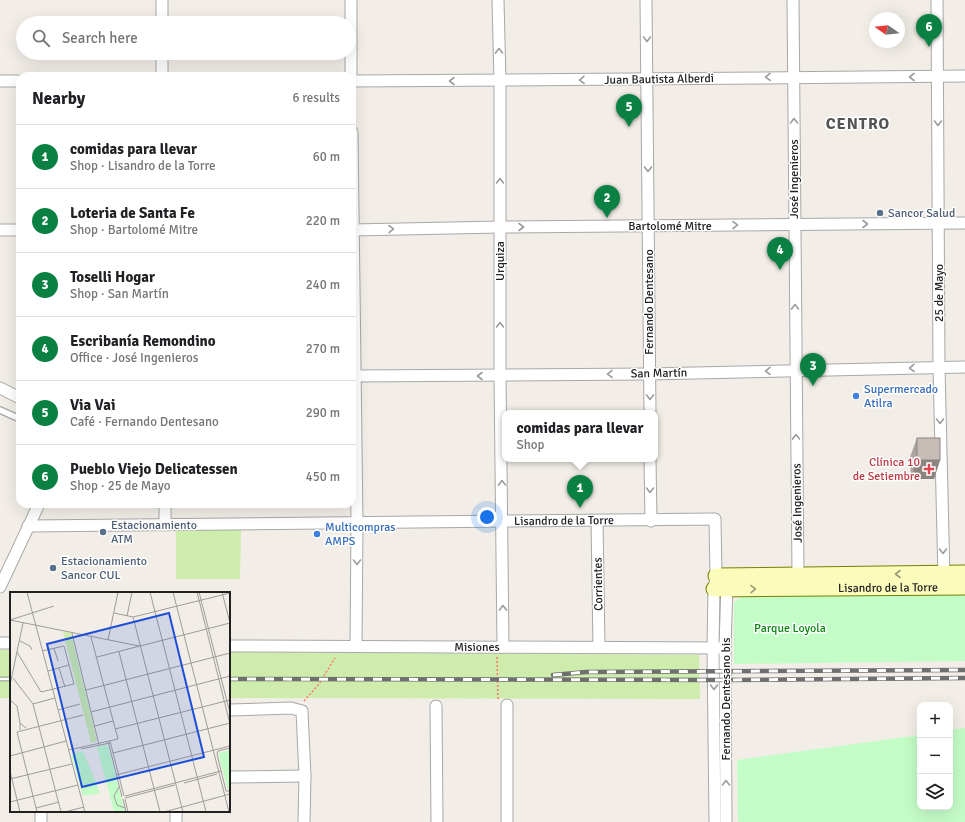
<!DOCTYPE html>
<html lang="en">
<head>
<meta charset="utf-8">
<style>
  :root { --surface:#fff; --page:#f2f2f2; --text:#202124; --muted:#757577; --line:#e0e0e0; --accent:#0b8043 }
  body { margin:0; font-family:Signika,sans-serif; background:var(--page); color:var(--text) }
  .controls { position:absolute; right:12px; bottom:12px; display:grid; overflow:hidden; border-radius:8px; box-shadow:0 4px 16px #0002 }
  .controls button { width:36px; height:36px; display:grid; place-items:center; padding:0; border:0; border-bottom:1px solid var(--line); background:var(--surface); color:var(--text); font:20px sans-serif }
  .compass { position:absolute; left:869px; top:12px; width:36px; height:36px; border-radius:50%; background:var(--surface); box-shadow:0 4px 16px #0002; rotate:284deg }
  .you { position:absolute; left:487px; top:517px; width:14px; height:14px; margin:-10px; border:3px solid #fff; border-radius:50%; background:#1a73e8; box-shadow:0 0 0 6px #1a73e833 }
  .badge { display:grid; place-items:center; width:26px; height:26px; border-radius:50%; background:var(--accent); color:#fff; font-size:13px; font-weight:700 }
  .pin { position:absolute; translate:-50% -33px; filter:drop-shadow(0 1px 2px #0008) }
  .pin::after { content:''; position:absolute; top:21px; width:14px; height:12px; background:inherit; clip-path:polygon(0 0,100% 0,50% 100%) }
  .popup { position:absolute; left:502px; top:410px; width:156px; height:52px; box-sizing:border-box; display:grid; place-content:center; border-radius:8px; background:var(--surface); filter:drop-shadow(0 1px 3px #0005); font-size:13px; white-space:nowrap; color:var(--muted) }
  .popup b { font-size:15px; color:var(--text) }
  .popup::after { content:''; position:absolute; left:50%; top:100%; margin-left:-8px; border:8px solid transparent; border-top-color:var(--surface) }
  .list { margin:0; padding:0; list-style:none }
  h2 { display:flex; justify-content:space-between; align-items:center; height:52px; margin:0; padding:0 16px; font-size:17px }
  h2 small { font-size:13px; font-weight:400; color:var(--muted) }
  .list li { display:grid; grid-template-columns:26px 1fr auto; gap:12px; align-items:center; box-sizing:border-box; height:64px; padding:0 16px; border-top:1px solid var(--line) }
  .list b { display:block; font-size:15px; white-space:nowrap }
  .list p { margin:0; font-size:13px; white-space:nowrap; color:var(--muted) }
  .list em { font-size:13px; font-style:normal; color:var(--muted) }
  .icon { flex:none; width:22px; height:22px; fill:none; stroke:currentColor; stroke-width:2; stroke-linecap:round; stroke-linejoin:round }
  .map { position:relative; flex:none; width:965px; height:822px; overflow:hidden }
  .search { position:absolute; background:var(--surface); box-shadow:0 4px 16px #0002; left:16px; top:16px; width:340px; height:44px; display:flex; align-items:center; gap:10px; box-sizing:border-box; padding:0 14px; border-radius:22px; color:var(--muted); font-size:15px }
  .panel { position:absolute; background:var(--surface); box-shadow:0 4px 16px #0002; left:16px; top:72px; width:340px; height:436px; border-radius:12px }
  .map>svg:first-child { display:block }
  .grass { fill:#ceedac }
  .park { fill:#c4fcc7 }
  .lines { fill:none; stroke-linecap:round; stroke-linejoin:round }
  .lane-casing { stroke:#a8a8a8; stroke-width:8 }
  .street-casing { stroke:#a8a8a8; stroke-width:13 }
  .secondary-casing { stroke:#758000; stroke-width:17 }
  .path { stroke:#ff766b; stroke-width:1.5; stroke-dasharray:2 2; stroke-linecap:butt }
  .lane { stroke:#fff; stroke-width:5.5 }
  .street { stroke:#fff; stroke-width:11 }
  .secondary { stroke:#fbfcbb; stroke-width:15 }
  .rail-casing { stroke:#6f6f6f; stroke-width:4.5 }
  .rail { stroke:#fff; stroke-width:3; stroke-dasharray:9; stroke-linecap:butt }
  .wall { fill:#aba39d }
  .shaded-wall { fill:#8b847f }
  .building { fill:#c7bdb6; stroke:#8b847f }
  .oneway { stroke:#9b9b9b }
  .oneway2 { stroke:#999976 }
  .service-dot { fill:#5c6f8a; stroke:#fff; stroke-width:1.5 }
  .shop-dot { fill:#3f7fe0; stroke:#fff; stroke-width:1.5 }
  .health-dot { fill:#e0444e; stroke:#fff; stroke-width:1.5 }
  .labels { text-anchor:middle; stroke-width:3; stroke-linejoin:round; paint-order:stroke }
  .street-label { font-size:12px; fill:#212121; stroke:#fff }
  .service-label { font-size:12px; fill:#4e5e75; stroke:#fff; text-anchor:start }
  .shop-label { font-size:12px; fill:#366cbe; stroke:#fff; text-anchor:start }
  .health-label { font-size:12px; fill:#be3a42; stroke:#fff; text-anchor:end }
  .park-label { font-size:12px; fill:#07870e; stroke:#fff }
  .district-label { font-size:16px; font-weight:bold; letter-spacing:1px; fill:#545454; stroke:#fff }
  .inset-road { fill:none; stroke:#9e9c98; stroke-width:1 }
  .view { fill:#1d4ed8; fill-opacity:0.15; stroke:#1d4ed8; stroke-width:2 }
  .inset-edge { fill:none; stroke:#212121; stroke-width:2 }
</style>
</head>
<body>
<div class="map">
<svg width="965" height="822" viewBox="0 0 965 822">
  <rect width="100%" height="100%" fill="#f2eee7"/>
  <g class="grass">
    <polygon points="176,529 241,529 240,579 176,579"/>
    <rect x="0" y="650" width="11" height="48"/>
    <polygon points="229,652 699,655 700,699 229,698"/>
  </g>
  <g class="park">
    <polygon points="965,591 965,661 734,664 734,602 747,593"/>
    <polygon points="965,728 965,822 738,822 737,760 920,735 920,807 950,807 950,730"/>
  </g>
  <g class="lines">
    <g class="lane-casing">
      <polyline id="lane" points="0,410 20,419"/>
    </g>
    <g class="street-casing">
      <g id="street">
        <polyline points="162,0 162,23"/>
        <polyline points="351,0 351,76"/>
        <polyline points="498,0 500,81 500,375 503,647"/>
        <polyline points="646,0 650,413"/>
        <polyline points="793,0 798,574"/>
        <polyline points="937,0 939,367 944,579"/>
        <polyline points="162,53 162,76"/>
        <polyline points="0,81 20,81"/>
        <path d="M352,81C556,81 761,77 965,76"/>
        <polyline points="352,132 357,523 356,646"/>
        <polyline points="0,230 20,230"/>
        <polyline points="352,230 500,227 965,223"/>
        <polyline points="352,376 649,374 965,367"/>
        <polyline points="0,388 20,398"/>
        <polyline points="650,459 651,521"/>
        <polyline points="165,504 165,525"/>
        <polyline points="597,521 599,647"/>
        <path id="s1" d="M28,526L715,519L716,576L714,589L713,648L715,822"/>
        <polyline points="0,587 39,504"/>
        <polyline points="0,643 11,643"/>
        <polyline points="229,646 725,648"/>
        <polyline points="507,705 507,822"/>
        <polyline points="436,706 437,822"/>
        <polyline points="229,710 291,708 302,711 305,776 304,822"/>
        <polyline points="229,777 305,776"/>
        <polyline points="176,811 176,822"/>
        <polyline points="41,822 41,811"/>
        <polyline points="726,822 725,648 727,583"/>
      </g>
    </g>
    <g class="secondary-casing">
      <g id="secondary">
        <polyline points="716,576 965,573"/>
        <path id="s2" d="M714,589L965,587"/>
      </g>
    </g>
    <g class="path">
      <polyline points="497,657 498,699"/>
      <polyline points="304,701 319,684 335,658"/>
    </g>
    <use href="#lane" class="lane"/>
    <use href="#street" class="street"/>
    <use href="#secondary" class="secondary"/>
    <g class="rail-casing">
      <g id="rail">
        <polyline points="553,675 586,672 965,670"/>
        <polyline points="0,679 11,679"/>
        <polyline points="229,679 726,680 965,678"/>
      </g>
    </g>
    <use href="#rail" class="rail"/>
  </g>
  <polygon class="wall" points="917,438 940,460 934,479 911,479 910,457"/>
  <polygon class="shaded-wall" points="917,460 940,460 934,479 911,479"/>
  <rect class="building" x="917" y="438" width="23" height="22"/>
  <defs><path id="oneway-chevron" d="M-2-3.5L2.5 0L-2 3.5" fill="none" stroke-width="1.6" stroke-linecap="round" stroke-linejoin="round"/></defs>
  <g class="oneway">
    <use href="#oneway-chevron" transform="translate(647 39) rotate(90)"/>
    <use href="#oneway-chevron" transform="translate(499 51) rotate(-91)"/>
    <use href="#oneway-chevron" transform="translate(768 77) rotate(179)"/>
    <use href="#oneway-chevron" transform="translate(912 77) rotate(180)"/>
    <use href="#oneway-chevron" transform="translate(582 80) rotate(179)"/>
    <use href="#oneway-chevron" transform="translate(452 81) rotate(180)"/>
    <use href="#oneway-chevron" transform="translate(794 121) rotate(-90)"/>
    <use href="#oneway-chevron" transform="translate(938 123) rotate(90)"/>
    <use href="#oneway-chevron" transform="translate(648 169) rotate(90)"/>
    <use href="#oneway-chevron" transform="translate(500 181) rotate(-90)"/>
    <use href="#oneway-chevron" transform="translate(865 224)"/>
    <use href="#oneway-chevron" transform="translate(735 225) rotate(-1)"/>
    <use href="#oneway-chevron" transform="translate(521 227)"/>
    <use href="#oneway-chevron" transform="translate(391 229) rotate(-1)"/>
    <use href="#oneway-chevron" transform="translate(795 307) rotate(-90)"/>
    <use href="#oneway-chevron" transform="translate(500 325) rotate(-90)"/>
    <use href="#oneway-chevron" transform="translate(912 368) rotate(179)"/>
    <use href="#oneway-chevron" transform="translate(768 371) rotate(179)"/>
    <use href="#oneway-chevron" transform="translate(610 374) rotate(179)"/>
    <use href="#oneway-chevron" transform="translate(480 376) rotate(180)"/>
    <use href="#oneway-chevron" transform="translate(650 397) rotate(90)"/>
    <use href="#oneway-chevron" transform="translate(940 421) rotate(89)"/>
    <use href="#oneway-chevron" transform="translate(796 437) rotate(-91)"/>
    <use href="#oneway-chevron" transform="translate(502 483) rotate(-91)"/>
    <use href="#oneway-chevron" transform="translate(650 490) rotate(90)"/>
    <use href="#oneway-chevron" transform="translate(943 551) rotate(89)"/>
    <use href="#oneway-chevron" transform="translate(357 562) rotate(90)"/>
    <use href="#oneway-chevron" transform="translate(503 608) rotate(-90)"/>
    <use href="#oneway-chevron" transform="translate(714 687) rotate(89)"/>
    <use href="#oneway-chevron" transform="translate(726 783) rotate(-90)"/>
  </g>
  <g class="oneway2">
    <use href="#oneway-chevron" transform="translate(898 574) rotate(180)"/>
    <use href="#oneway-chevron" transform="translate(753 589) rotate(-1)"/>
  </g>
  <g class="service-dot">
    <circle cx="880" cy="213" r="4"/>
    <circle cx="103" cy="532" r="4"/>
    <circle cx="53" cy="568" r="4"/>
  </g>
  <g class="shop-dot">
    <circle cx="856" cy="396" r="4"/>
    <circle cx="317" cy="534" r="4"/>
  </g>
  <path class="health-dot" d="M927 463h4v4h4v4h-4v4h-4v-4h-4v-4h4z"/>
  <g class="labels">
    <g class="street-label">
      <text transform="translate(659 79) rotate(-1)" y="4">Juan Bautista Alberdi</text>
      <text transform="translate(794 179) rotate(-90)" y="4">José Ingenieros</text>
      <text x="670" y="230">Bartolomé Mitre</text>
      <text transform="translate(500 261) rotate(-90)" y="4">Urquiza</text>
      <text transform="translate(939 293) rotate(-90)" y="4">25 de Mayo</text>
      <text transform="translate(649 302) rotate(-90)" y="4">Fernando Dentesano</text>
      <text transform="translate(659 373) rotate(-1)" y="4">San Martín</text>
      <text transform="translate(797 503) rotate(-91)" y="4">José Ingenieros</text>
      <text dy="4" stroke="none"><textPath href="#s1" startOffset="536">Lisandro de la Torre</textPath></text>
      <text transform="translate(598 584) rotate(-91)" y="4">Corrientes</text>
      <text dy="4" stroke="none"><textPath href="#s2" startOffset="174">Lisandro de la Torre</textPath></text>
      <text x="477" y="651">Misiones</text>
      <text transform="translate(726 699) rotate(-90)" y="4">Fernando Dentesano bis</text>
    </g>
    <g class="service-label">
      <text x="888" y="217">Sancor Salud</text>
      <text x="111" y="529">Estacionamiento<tspan x="111" dy="14">ATM</tspan></text>
      <text x="61" y="565">Estacionamiento<tspan x="61" dy="14">Sancor CUL</tspan></text>
    </g>
    <g class="shop-label">
      <text x="864" y="393">Supermercado<tspan x="864" dy="14">Atilra</tspan></text>
      <text x="325" y="531">Multicompras<tspan x="325" dy="14">AMPS</tspan></text>
    </g>
    <g class="health-label">
      <text x="920" y="466">Clínica 10<tspan x="920" dy="14">de Setiembre</tspan></text>
    </g>
    <g class="park-label">
      <text x="790" y="632">Parque Loyola</text>
    </g>
    <g class="district-label">
      <text x="858" y="129">CENTRO</text>
    </g>
  </g>
  <g transform="translate(10 592)">
    <rect width="220" height="220" fill="#f2eee7"/>
    <path d="M53,40L61,41L87,149L81,151Z" fill="#ceedac"/>
    <path d="M96,153L98,154L115,220H104L87,155ZM220,158V197L218,198L208,161ZM73,159L90,201L73,204L61,162Z" fill="#c4fcc7"/>
    <path class="inset-road" d="M17,0L75,220M140,0L196,220M163,0L219,220M187,0L220,132M189,0L220,121M212,0L220,31M104,21L123,25L220,1M117,24L122,0M123,25L173,220M0,28L129,54M0,28L44,14M62,41L89,153M98,48L108,0M10,49L20,54L22,58M44,56L48,69M7,60L31,100L64,92L54,54L32,59M109,60L150,220M87,65L220,31M49,76L55,95M38,79L59,73M3,86L23,112L51,220M0,93L13,31M76,98L220,61M0,108L7,114L10,131M23,112L45,106M48,118L70,112M81,120L220,84M85,134L103,129M105,137L220,108M10,138V131L16,136M98,149L112,205M100,149L114,204M220,156L208,159L207,162L216,199H220M71,157L100,151M59,158L108,147L81,45M103,161L220,131M0,164L56,149M0,179L10,220M106,183L220,154M0,187L62,172M174,191L207,182M109,195L104,204L107,213L115,216M115,204L211,179M115,206L165,193M113,207L116,220M115,207L118,220M0,210L68,193M26,216L49,210M27,220L7,140L73,123M55,220L74,215M154,220L220,202"/>
    <path class="view" d="M159,21L194,165L72,195L37,52Z"/>
    <rect width="220" height="220" class="inset-edge"/>
  </g>
</svg>
<div class="controls">
<button>+</button>
<button>−</button>
<button><svg class="icon" aria-label="layers" viewBox="0 0 24 24"><path d="M12 4l9 5-9 5-9-5zM3 14l9 5 9-5"/></svg></button>
</div>
<svg class="compass" viewBox="-18 -18 36 36"><path d="M0-13l5 13h-10z" fill="#e53935"/><path d="M0 13l5-13h-10z" fill="#757577"/></svg>
<div class="you"></div>
<div class="pin badge" style="left:580px;top:508px">1</div>
<div class="popup"><b>comidas para llevar</b>Shop</div>
<div class="pin badge" style="left:607px;top:218px">2</div>
<div class="pin badge" style="left:813px;top:386px">3</div>
<div class="pin badge" style="left:780px;top:270px">4</div>
<div class="pin badge" style="left:629px;top:127px">5</div>
<div class="pin badge" style="left:929px;top:47px">6</div>
<div class="search"><svg class="icon" aria-label="search" viewBox="0 0 24 24"><circle cx="10" cy="10" r="6"/><path d="M15 15l6 6"/></svg>Search here</div>
<section class="panel">
<h2>Nearby<small>6 results</small></h2>
<ul class="list">
<li><span class="badge">1</span><div><b>comidas para llevar</b><p>Shop · Lisandro de la Torre</p></div><em>60 m</em></li>
<li><span class="badge">2</span><div><b>Loteria de Santa Fe</b><p>Shop · Bartolomé Mitre</p></div><em>220 m</em></li>
<li><span class="badge">3</span><div><b>Toselli Hogar</b><p>Shop · San Martín</p></div><em>240 m</em></li>
<li><span class="badge">4</span><div><b>Escribanía Remondino</b><p>Office · José Ingenieros</p></div><em>270 m</em></li>
<li><span class="badge">5</span><div><b>Via Vai</b><p>Café · Fernando Dentesano</p></div><em>290 m</em></li>
<li><span class="badge">6</span><div><b>Pueblo Viejo Delicatessen</b><p>Shop · 25 de Mayo</p></div><em>450 m</em></li>
</ul>
</section>
</div>
</body>
</html>
